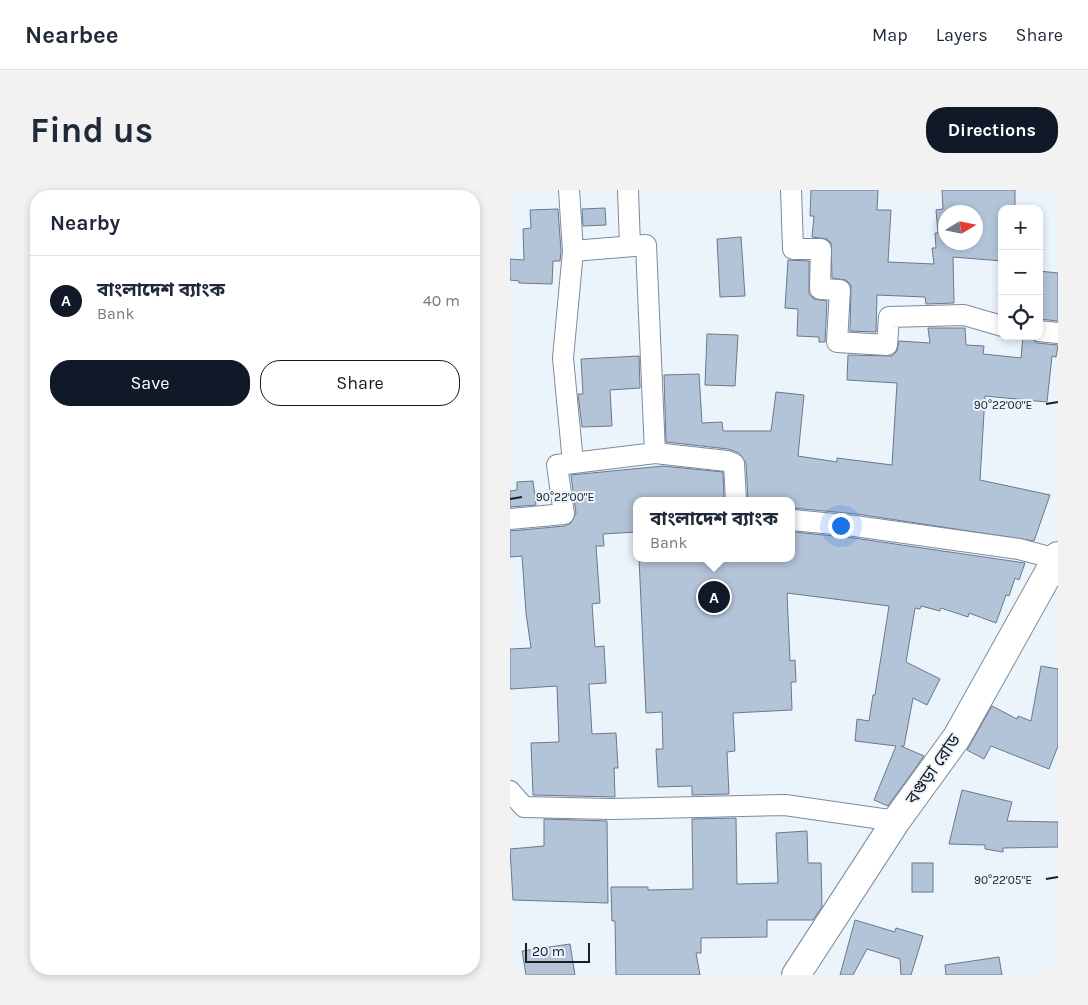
<!DOCTYPE html>
<html lang="en">
<head>
<meta charset="utf-8">
<style>
  :root { --surface:#fff; --page:#f2f2f3; --text:#1f2937; --muted:#747a83; --line:#e0e1e3; --accent:#111827 }
  body { margin:0; font-family:Karla,"Noto Sans Bengali",sans-serif; background:var(--page); color:var(--text) }
  .controls { position:absolute; right:15px; top:15px; display:grid; overflow:hidden; border-radius:10px; box-shadow:0 2px 8px #0003 }
  .controls button { width:45px; height:45px; display:grid; place-items:center; padding:0; border:0; border-bottom:1px solid var(--line); background:var(--surface); color:var(--text); font:25px sans-serif }
  .compass { position:absolute; left:428px; top:15px; width:45px; height:45px; border-radius:50%; background:var(--surface); box-shadow:0 2px 8px #0003; rotate:80deg }
  .scale { position:absolute; left:15px; bottom:12px; width:65px; box-sizing:border-box; padding-left:5px; border:2px solid #181e25; border-top:0; font-size:14px; line-height:18px; white-space:nowrap; color:#181e25; -webkit-text-stroke:4px #ebf3fb; paint-order:stroke }
  .you { position:absolute; left:330px; top:335px; width:18px; height:18px; margin:-12px; border:4px solid #fff; border-radius:50%; background:#1a73e8; box-shadow:0 0 0 8px #1a73e833 }
  .badge { display:grid; place-items:center; width:32px; height:32px; border-radius:50%; background:var(--accent); color:#fff; font-size:16px; font-weight:700 }
  .pin { position:absolute; translate:-50% -50%; border:2px solid #fff; box-shadow:0 1px 5px #0006 }
  .popup { position:absolute; left:123px; top:307px; width:162px; height:65px; box-sizing:border-box; display:grid; place-content:center; border-radius:10px; background:var(--surface); filter:drop-shadow(0 1px 4px #0005); font-size:16px; white-space:nowrap; color:var(--muted) }
  .popup b { font-size:19px; color:var(--text) }
  .popup::after { content:''; position:absolute; left:50%; top:100%; margin-left:-10px; border:10px solid transparent; border-top-color:var(--surface) }
  .list { margin:0; padding:0; list-style:none }
  h2 { display:flex; justify-content:space-between; align-items:center; height:65px; margin:0; padding:0 20px; font-size:21px }
  h2 small { font-size:16px; font-weight:400; color:var(--muted) }
  .list li { display:grid; grid-template-columns:32px 1fr auto; gap:15px; align-items:center; box-sizing:border-box; height:90px; padding:0 20px; border-top:1px solid var(--line) }
  .list b { display:block; font-size:19px; white-space:nowrap }
  .list p { margin:0; font-size:16px; white-space:nowrap; color:var(--muted) }
  .list em { font-size:16px; font-style:normal; color:var(--muted) }
  .actions { display:flex; gap:10px; padding:15px 20px }
  .actions a { flex:1; padding:11px 0; border:1px solid var(--accent); border-radius:20px; text-align:center; font-size:18px; color:var(--accent) }
  .actions .main { background:var(--accent); color:#fff }
  .icon { flex:none; width:28px; height:28px; fill:none; stroke:currentColor; stroke-width:2; stroke-linecap:round; stroke-linejoin:round }
  .map { position:relative; flex:none; width:548px; height:785px; overflow:hidden; border-radius:20px }
  header { display:flex; align-items:center; gap:30px; box-sizing:border-box; height:70px; padding:0 25px; background:var(--surface); border-bottom:1px solid var(--line) }
  header strong { font-size:24px }
  nav { display:flex; gap:28px; margin-inline-start:auto; font-size:18px }
  .intro { display:flex; align-items:center; justify-content:space-between; box-sizing:border-box; height:120px; padding:0 30px }
  h1 { margin:0; font-size:35px }
  .button { padding:12px 22px; border-radius:20px; background:var(--accent); color:#fff; font-size:18px; font-weight:700 }
  main { display:flex; gap:30px; padding:0 30px }
  aside { flex:1; background:var(--surface); border-radius:20px; box-shadow:0 2px 8px #0003 }
  .map>svg:first-child { display:block }
  .building { fill:#b3c4d9; stroke:#69798c; fill-rule:evenodd }
  .lines { fill:none; stroke-linecap:round; stroke-linejoin:round }
  .street-casing { stroke:#7b8b9e; stroke-width:22 }
  .secondary-casing { stroke:#7b8b9e; stroke-width:30 }
  .street { stroke:#fff; stroke-width:20 }
  .secondary { stroke:#fff; stroke-width:28 }
  .ticks { fill:none; stroke:#181e25; stroke-width:2 }
  .labels { text-anchor:middle; stroke-width:4; stroke-linejoin:round; paint-order:stroke }
  .street-label { font-size:18px; fill:#181e25; stroke:#ebf3fb }
  .ticks-label { font-size:12px; text-anchor:middle; fill:#181e25; stroke:#ebf3fb; stroke-width:4; stroke-linejoin:round; paint-order:stroke }
</style>
</head>
<body>
<header>
<strong>Nearbee</strong>
<nav><a>Map</a><a>Layers</a><a>Share</a></nav>
</header>
<div class="intro"><h1>Find us</h1><a class="button">Directions</a></div>
<main>
<aside>
<h2>Nearby<small></small></h2>
<ul class="list">
<li><span class="badge">A</span><div><b>বাংলাদেশ ব্যাংক</b><p>Bank</p></div><em>40 m</em></li>
</ul>
<div class="actions"><a class="main">Save</a><a>Share</a></div>
</aside>
<div class="map">
<svg width="548" height="785" viewBox="0 0 548 785">
  <rect width="100%" height="100%" fill="#ebf3fb"/>
  <g class="building">
    <path d="M301,0H368L367,20H381L378,72L424,74L422,58H426L425,43H428L426,20L433,19L432,0H505V19H492V71L443,67L444,113L416,114L415,107L367,105L366,142L340,141L341,95L336,90L322,88L321,53L317,49L302,47L304,26H300ZM436,22H466V52H436Z"/>
    <polygon points="95,18 96,35 73,36 72,19"/>
    <polygon points="48,19 51,61 50,71 43,71 42,94 9,93 9,91 0,90 0,69 14,70 13,39 21,38 20,20"/>
    <polygon points="231,47 235,106 210,107 207,49"/>
    <polygon points="278,70 299,71 299,104 304,109 317,111 315,152 309,152 309,147 287,146 288,119 275,118"/>
    <polygon points="529,81 548,83 548,131 529,129"/>
    <polygon points="418,138 455,138 456,155 474,156 473,164 511,168 513,146 518,146 527,153 548,155 546,167 542,166 537,212 475,206 470,290 540,305 524,351 347,324 282,318 282,311 238,311 236,273 229,263 218,259 156,252 154,185 189,184 192,233 212,232 213,241 261,241 266,202 294,205 288,266 327,272 327,268 382,275 387,193 337,190 338,165 382,166 387,161 389,151 420,153"/>
    <polygon points="197,144 228,145 225,196 195,195"/>
    <polygon points="129,166 130,198 100,200 102,236 72,237 68,204 73,204 71,169"/>
    <polygon points="153,276 213,282 214,311 126,311 126,342 93,344 94,356 86,356 90,413 82,414 85,457 94,456 96,493 79,494 82,544 106,543 108,578 104,578 105,607 23,605 21,553 49,552 47,496 0,499 0,459 21,458 16,423 12,366 0,367 0,341 55,336 61,333 66,323 61,285"/>
    <polygon points="23,291 26,315 0,317 0,301 7,300 7,292"/>
    <polygon points="284,342 344,348 515,373 509,390 505,388 499,406 496,405 486,433 459,423 458,427 431,418 430,421 411,416 410,419 405,418 396,472 430,489 417,515 403,508 394,556 391,556 414,566 378,616 364,610 386,556 345,551 347,529 359,531 363,505 365,505 379,416 277,403 280,471 285,470 286,492 281,492 282,520 223,523 225,561 217,562 219,604 182,605 182,596 148,597 146,559 153,559 152,522 136,523 129,368 282,368"/>
    <polygon points="531,476 548,479 548,556 539,579 481,556 474,569 457,560 482,516 507,529 508,526 521,531"/>
    <polygon points="452,600 502,612 497,631 548,632 548,657 493,658 493,662 475,659 475,655 439,654"/>
    <polygon points="226,628 227,694 268,693 266,643 297,641 298,673 311,673 312,717 303,730 257,730 257,747 191,748 191,763 186,763 190,785 106,785 105,731 102,731 101,697 138,697 138,700 183,699 182,629"/>
    <polygon points="34,629 97,631 98,713 3,710 0,659 34,656"/>
    <rect x="402" y="673" width="21" height="29"/>
    <polygon points="345,730 385,742 386,738 413,746 401,785 391,785 390,769 357,759 343,785 330,785"/>
    <polygon points="60,754 65,785 16,785 12,761"/>
    <polygon points="489,767 492,785 436,785 435,775"/>
  </g>
  <g class="lines">
    <g class="street-casing">
      <g id="street">
        <polyline points="118,0 120,56"/>
        <polyline points="281,0 283,59 311,59 310,99 330,100 327,152 377,155 379,127 454,125 492,136"/>
        <polyline points="529,141 548,143"/>
        <polyline points="145,263 217,271 224,274 226,311"/>
        <polyline points="63,273 53,168 63,61"/>
        <polyline points="0,329 54,324 47,275 145,263 136,55 63,61 59,0"/>
        <polyline points="282,330 345,336 509,359 547,369"/>
        <polyline points="0,601 14,617 101,619 275,615 386,631"/>
      </g>
    </g>
    <g class="secondary-casing">
      <polyline id="secondary" points="286,785 386,631 447,547 548,366"/>
    </g>
    <use href="#street" class="street"/>
    <use href="#secondary" class="secondary"/>
  </g>
  <path class="ticks" d="M536,214L548,212M0,309L12,307M536,689L548,687"/>
  <g class="labels">
    <g class="street-label">
      <text transform="translate(423 579) rotate(-55)" y="6">বগুড়া রোড</text>
    </g>
  </g>
  <g class="ticks-label">
    <text x="493" y="219">90°22'00"E</text>
    <text x="55" y="311">90°22'00"E</text>
    <text x="493" y="694">90°22'05"E</text>
  </g>
</svg>
<div class="controls">
<button>+</button>
<button>−</button>
<button><svg class="icon" aria-label="locate" viewBox="0 0 24 24"><circle cx="12" cy="12" r="6"/><path d="M12 2v4M12 18v4M2 12h4M18 12h4"/></svg></button>
</div>
<svg class="compass" viewBox="-18 -18 36 36"><path d="M0-13l5 13h-10z" fill="#e53935"/><path d="M0 13l5-13h-10z" fill="#747a83"/></svg>
<div class="scale">20 m</div>
<div class="you"></div>
<div class="pin badge" style="left:204px;top:407px">A</div>
<div class="popup"><b>বাংলাদেশ ব্যাংক</b>Bank</div>
</div>
</main>
</body>
</html>
